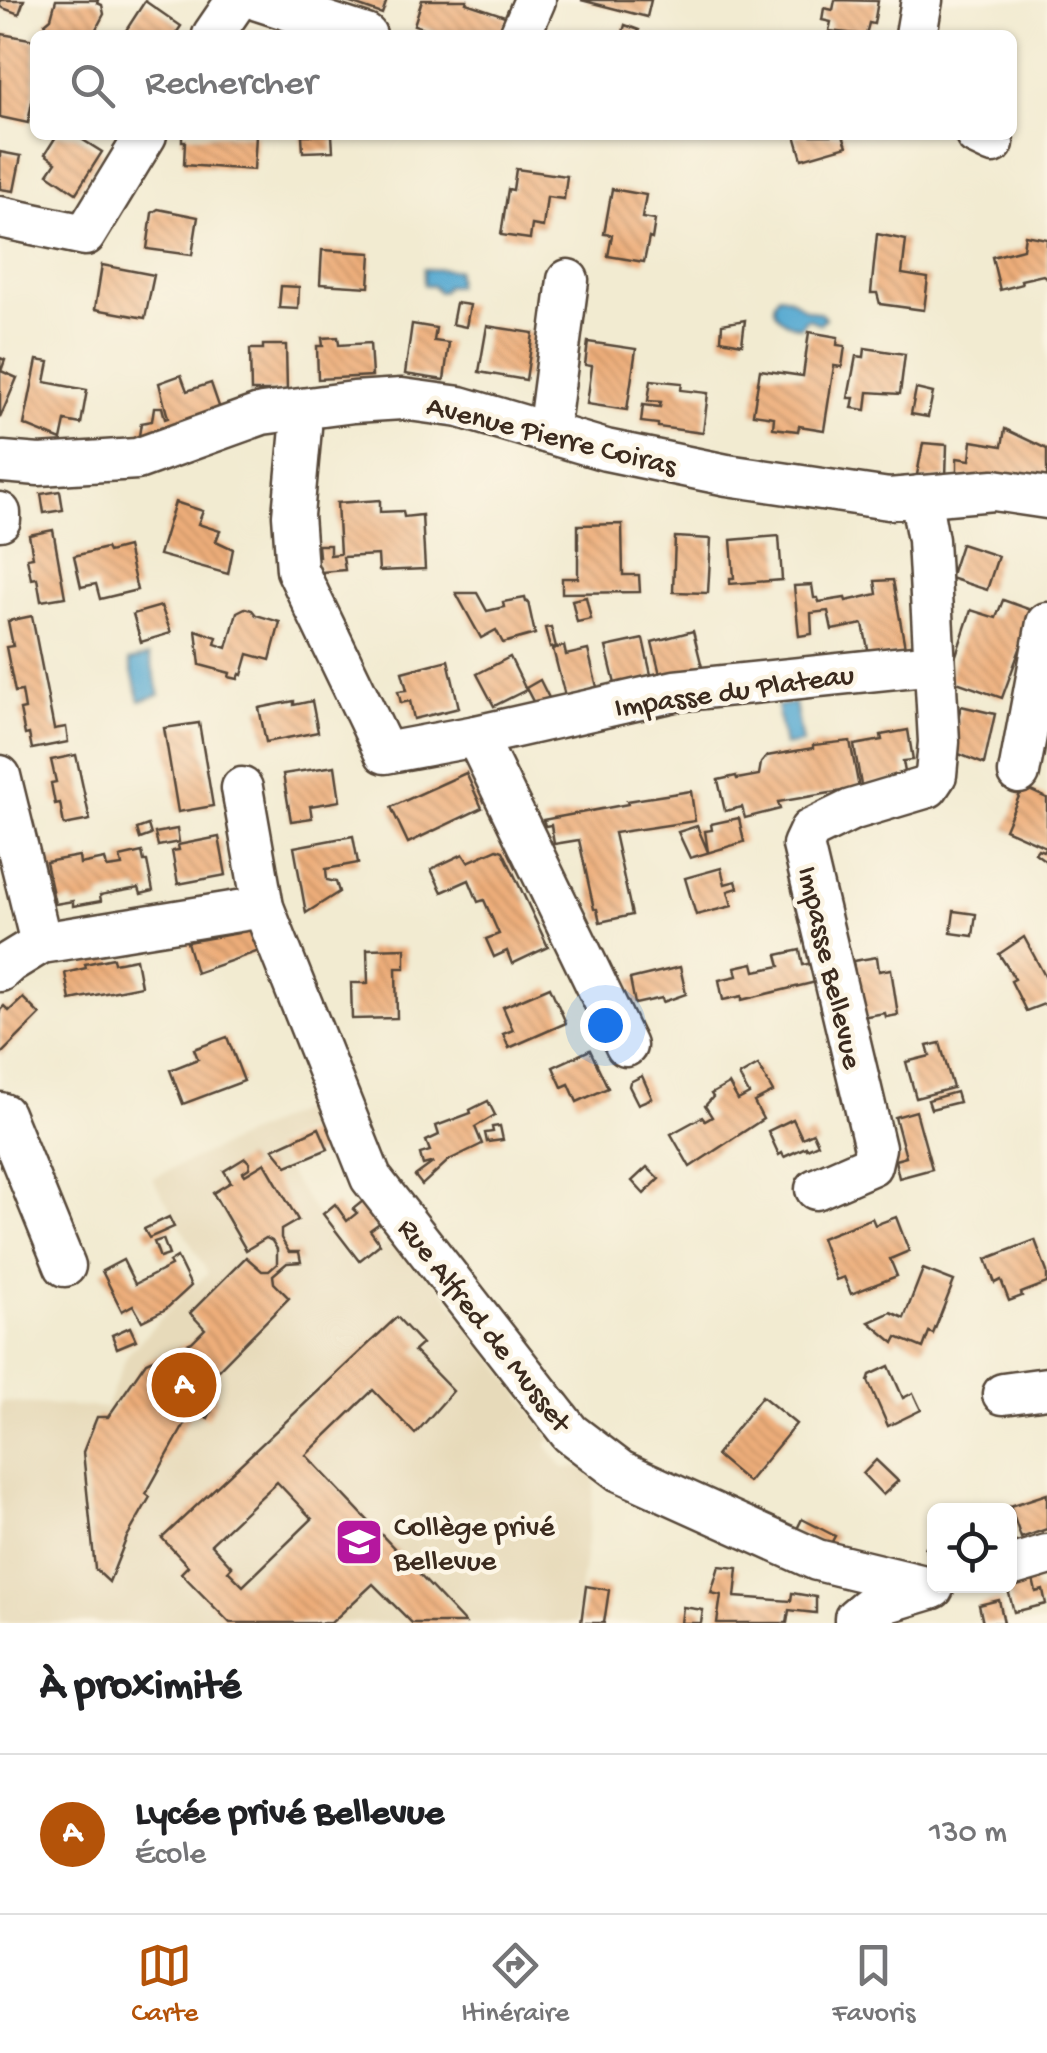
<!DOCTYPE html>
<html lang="fr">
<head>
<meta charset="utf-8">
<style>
  :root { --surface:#fff; --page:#f2f2f2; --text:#202124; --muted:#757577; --line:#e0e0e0; --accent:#b45309 }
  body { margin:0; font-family:"Gochi Hand",sans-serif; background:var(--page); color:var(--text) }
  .controls { position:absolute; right:30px; bottom:30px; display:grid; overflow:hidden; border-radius:15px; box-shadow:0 2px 8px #0004 }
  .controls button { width:90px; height:90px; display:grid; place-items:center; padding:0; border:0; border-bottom:2px solid var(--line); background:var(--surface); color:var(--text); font:50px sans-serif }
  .you { position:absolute; left:605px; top:1025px; width:35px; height:35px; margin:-25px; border:8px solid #fff; border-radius:50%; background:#1a73e8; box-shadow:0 0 0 15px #1a73e833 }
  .badge { display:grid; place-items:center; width:65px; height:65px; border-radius:50%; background:var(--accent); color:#fff; font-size:32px; font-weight:700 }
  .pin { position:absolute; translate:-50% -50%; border:5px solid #fff; box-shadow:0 2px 10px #0006 }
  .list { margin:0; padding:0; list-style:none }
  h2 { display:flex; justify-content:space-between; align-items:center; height:130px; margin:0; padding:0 40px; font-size:42px }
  h2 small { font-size:32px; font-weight:400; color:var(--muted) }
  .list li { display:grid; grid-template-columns:65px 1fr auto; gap:30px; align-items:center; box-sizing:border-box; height:160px; padding:0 40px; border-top:2px solid var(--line) }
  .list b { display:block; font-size:38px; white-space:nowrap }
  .list p { margin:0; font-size:32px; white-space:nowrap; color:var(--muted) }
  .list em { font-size:32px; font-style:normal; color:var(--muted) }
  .icon { flex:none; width:55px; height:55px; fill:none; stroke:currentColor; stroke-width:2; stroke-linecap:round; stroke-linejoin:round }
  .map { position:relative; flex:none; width:1047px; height:1623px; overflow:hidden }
  .search { position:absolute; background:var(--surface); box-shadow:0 2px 8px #0004; left:30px; right:30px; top:30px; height:110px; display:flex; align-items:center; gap:25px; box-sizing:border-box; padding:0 35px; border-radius:15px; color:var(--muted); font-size:38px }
  .sheet { height:290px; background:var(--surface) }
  nav { display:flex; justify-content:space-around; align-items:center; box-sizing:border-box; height:140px; border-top:2px solid var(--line); background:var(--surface); font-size:28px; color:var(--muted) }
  nav a { display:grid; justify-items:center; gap:5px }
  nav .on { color:var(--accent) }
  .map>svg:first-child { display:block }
  .built { fill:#e7daba }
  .water { fill:#55a9d1; stroke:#486a78; stroke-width:2.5 }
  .building { fill:url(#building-back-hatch); fill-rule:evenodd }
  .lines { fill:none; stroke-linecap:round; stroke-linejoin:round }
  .minor-casing { stroke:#564739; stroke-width:45 }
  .minor { stroke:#fff; stroke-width:40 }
  .labels { text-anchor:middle; stroke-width:9; stroke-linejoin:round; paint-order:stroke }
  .street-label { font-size:30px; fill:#3b2a1e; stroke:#fcf5e5 }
  .poi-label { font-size:30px; fill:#3b2a1e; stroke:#fcf5e5; text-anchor:start }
</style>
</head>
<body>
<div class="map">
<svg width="1047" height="1623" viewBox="0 0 1047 1623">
  <defs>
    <pattern id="building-back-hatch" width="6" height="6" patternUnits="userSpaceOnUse" patternTransform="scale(2.5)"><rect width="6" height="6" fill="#eeae7a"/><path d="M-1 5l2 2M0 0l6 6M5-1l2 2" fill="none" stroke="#c28e63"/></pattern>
  </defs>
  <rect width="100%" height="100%" fill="#fcf5e5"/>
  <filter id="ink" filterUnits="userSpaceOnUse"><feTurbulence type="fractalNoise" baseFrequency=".01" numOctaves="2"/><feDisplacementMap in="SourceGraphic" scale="20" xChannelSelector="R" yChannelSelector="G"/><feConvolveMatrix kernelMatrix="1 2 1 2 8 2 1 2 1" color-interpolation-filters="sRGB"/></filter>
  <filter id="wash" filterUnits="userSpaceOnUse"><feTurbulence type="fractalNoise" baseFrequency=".0048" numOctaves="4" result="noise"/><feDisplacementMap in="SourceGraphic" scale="40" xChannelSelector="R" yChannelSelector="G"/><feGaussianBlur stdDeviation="2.25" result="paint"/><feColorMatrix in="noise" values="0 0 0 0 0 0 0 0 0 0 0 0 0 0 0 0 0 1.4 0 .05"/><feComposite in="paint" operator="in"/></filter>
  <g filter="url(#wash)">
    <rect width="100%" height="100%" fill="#f2ebd1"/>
    <polygon class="built" points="305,1108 315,1125 271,1148 354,1269 400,1232 553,1439 546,1444 563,1468 581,1467 593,1475 595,1483 576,1623 0,1623 0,1402 106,1408 127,1355 161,1318 208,1273 152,1178"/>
    <g class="water">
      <polygon points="424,269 457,270 456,286 446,286 443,291 438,292 433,286 424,285"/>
      <path d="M779,295C792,296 794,303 805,309C814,313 819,310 825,318L820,324L809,319L805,320L801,327C784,324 765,312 779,295Z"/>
      <polygon points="149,656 160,695 140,701 129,661"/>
      <polygon points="795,703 802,743 784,746 777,706"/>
    </g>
    <g id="blocks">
      <g class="building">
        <polygon points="0,0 24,0 19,14 0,7"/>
        <polygon points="56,0 98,0 97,3 102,5 104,14 95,31 103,35 54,35 45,23 51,18"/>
        <polygon points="342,0 387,0 382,14"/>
        <polygon points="422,0 467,0 466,3 508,17 502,35 446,35 414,25"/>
        <polygon points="581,0 651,0 647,17"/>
        <polygon points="835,0 878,1 874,24 869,23 866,35 829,31 831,22 822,20 824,8 833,10"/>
        <polygon points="145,1 181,26 175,35 123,35"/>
        <polygon points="625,25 639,30 637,35 623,32"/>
        <polygon points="2,34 35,40 35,86 28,123 0,117 0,46"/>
        <polygon points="57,135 75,135 102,152 76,193 48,174 56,162 45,154"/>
        <polygon points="182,135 256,135 254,170 184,165 185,141 182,141"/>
        <polygon points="302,135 332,135 333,151 303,152"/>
        <polygon points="795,135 843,135 847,146 802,159"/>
        <polygon points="0,152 21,156 14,191 0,189"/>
        <polygon points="516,169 567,176 564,199 547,197 543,227 532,225 530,239 501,235 508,189 513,190"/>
        <polygon points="612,189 646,195 642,218 655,220 652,239 649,238 644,262 608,256 612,235 604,234"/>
        <polygon points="158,209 198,217 192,255 147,249 152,213"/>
        <polygon points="877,234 906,240 902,274 928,278 924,310 880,304 877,293 871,293"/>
        <polygon points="1025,235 1047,239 1047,278 1043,275 1021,280 1022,284 1000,290 992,257 1023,249"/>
        <polygon points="322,250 371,253 369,287 320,284"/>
        <polygon points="102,265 154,275 145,318 95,309"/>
        <polygon points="281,286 299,287 298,309 279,308"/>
        <polygon points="456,303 470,305 466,327 452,324"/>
        <polygon points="745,320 742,344 721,340 722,324"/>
        <polygon points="412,324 436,328 434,341 449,343 444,380 405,374"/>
        <polygon points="487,326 533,333 526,380 479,372"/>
        <polygon points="809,332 838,337 837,345 845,346 842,367 834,366 824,430 799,426 798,431 773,428 774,417 753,414 760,370 803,376"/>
        <polygon points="338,337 339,345 370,343 372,376 318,379 317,346 323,346 322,338"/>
        <polygon points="588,342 636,349 627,410 587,404 592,366 585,365"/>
        <polygon points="263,345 286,345 287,391 251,391 250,349 263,349"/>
        <polygon points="865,348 905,354 900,394 868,392 866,410 852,408 854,398 848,398 856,356 864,357"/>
        <polygon points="0,358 5,360 1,371 17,378 0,418"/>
        <polygon points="37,360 49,362 45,382 87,390 81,424 65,421 61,440 24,425"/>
        <polygon points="181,375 187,391 211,383 221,412 138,442 141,423 152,421 154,407 162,407 165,419 168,418 159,383"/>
        <polygon points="651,380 682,383 681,390 708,393 703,433 658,427 658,424 641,422 643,405 660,407 661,402 648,401"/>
        <polygon points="916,389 933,393 928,417 911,414"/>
        <polygon points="1005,429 1047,449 1047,482 957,477 957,458 970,460 972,441 1002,446"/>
        <polygon points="923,443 947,445 946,478 916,480"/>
        <polygon points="60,491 63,510 44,513 41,494"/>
        <polygon points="380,500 380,512 403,511 404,517 422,515 425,569 379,571 378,555 343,557 345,570 321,572 315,556 319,556 318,545 330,545 330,555 340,554 337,503"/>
        <polygon points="175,502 203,511 198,524 220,531 216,541 233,549 228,574 159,555"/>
        <polygon points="622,524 623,575 639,575 640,592 562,593 562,578 578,578 578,525"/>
        <polygon points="53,530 65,597 41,601 37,578 31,579 29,568 27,558 33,557 29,535"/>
        <polygon points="779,536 782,580 730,584 730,578 734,578 731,540"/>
        <polygon points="675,537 711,539 708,593 673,592"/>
        <polygon points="961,544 998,556 987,590 950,578"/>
        <polygon points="127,547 137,590 100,599 96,584 81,587 74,556 106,548 108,552"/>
        <polygon points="893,580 906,653 870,659 863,624 832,630 828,611 811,613 812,634 799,636 794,586 812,585 814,598 818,598 819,602 845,598 846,601 877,594 875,581"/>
        <polygon points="456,593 477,593 487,611 504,607 503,602 525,598 526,602 528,602 535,634 503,643 496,630 481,638"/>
        <polygon points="586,597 591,619 577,622 572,600"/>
        <polygon points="1003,600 1034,611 1002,698 948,679 971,610 996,618"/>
        <polygon points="161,606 171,633 141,642 133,614"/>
        <polygon points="245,608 252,610 256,615 280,622 270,660 248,654 242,675 240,674 238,679 229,677 230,673 200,665 196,630 217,637 215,644 227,648 237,612"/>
        <polygon points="32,616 54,729 66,727 68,742 32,749 29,734 25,735 20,710 25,709 22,691 15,692 6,647 13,646 8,621"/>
        <polygon points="551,627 556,647 550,648 545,628"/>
        <polygon points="693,631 702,667 661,678 652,642"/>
        <polygon points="643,639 652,679 616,688 606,647"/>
        <polygon points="564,646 566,655 588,650 597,687 565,696 553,649"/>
        <polygon points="510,657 526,690 494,706 477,674"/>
        <polygon points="448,660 459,708 414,719 410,701 401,703 398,691 407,690 402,672"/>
        <polygon points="540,680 551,702 537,709 526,688"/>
        <polygon points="294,701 294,705 312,701 318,732 266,742 259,708"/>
        <polygon points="961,706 995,714 984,764 946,749 953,740"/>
        <polygon points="199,723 213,806 178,812 164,728"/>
        <polygon points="908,730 913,760 903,761 906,778 861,785 854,745 882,740 881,735"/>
        <polygon points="850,741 859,788 778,802 780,809 745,818 742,807 725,811 718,780 736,776 737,779 759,775 761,763 767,756 813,748 813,745"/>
        <polygon points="76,755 90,820 64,825 60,803 55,804 51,783 56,782 51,760"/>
        <polygon points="335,766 340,801 310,806 312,818 291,821 283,774"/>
        <polygon points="466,773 482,808 408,843 391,807"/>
        <polygon points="1023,787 1047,798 1047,862 1035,853 1038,849 1043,851 1046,847 1005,829"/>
        <polygon points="691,791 695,821 614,833 632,915 600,922 597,909 594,909 579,840 554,844 551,825 545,826 543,820 628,804 627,801"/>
        <polygon points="739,818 744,842 690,858 678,832 697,826 708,852 705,831 712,830 711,824"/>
        <polygon points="148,825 151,835 140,839 137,829"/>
        <polygon points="177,829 179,842 158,846 155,833"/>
        <polygon points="353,836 358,863 326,869 327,880 336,882 339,892 306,913 294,847"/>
        <polygon points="219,837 226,875 178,884 172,851 179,850 178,845"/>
        <polygon points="497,849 503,851 548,947 512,964 507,951 494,957 486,939 499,934 484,900 478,902 469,880 442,892 431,869 463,854 468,862"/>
        <polygon points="142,852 144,861 147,861 153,891 141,894 139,888 100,895 101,901 73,906 73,901 55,904 46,862 79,856 80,864 105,859 107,868 122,866 120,857"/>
        <polygon points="721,868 725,884 736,881 738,888 728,891 732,906 696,915 685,878"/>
        <polygon points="954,911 976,914 973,936 951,933"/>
        <polygon points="237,915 254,922 265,949 196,973 187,942 239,933"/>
        <polygon points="1024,937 1047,980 1047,1003 1026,1011 1011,981 1015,979 999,954"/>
        <polygon points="405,948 405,968 396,968 397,1018 352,1019 351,983 368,983 367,949"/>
        <polygon points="800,950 803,965 816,962 820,981 742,1000 742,996 723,1000 719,980 737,976 735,967 753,963 755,971 780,966 777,955"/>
        <polygon points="877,957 879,971 891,969 898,1015 886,1017 885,1013 861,1017 853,961"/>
        <polygon points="113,958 114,963 136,959 141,986 70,1000 65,973 86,968 85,964"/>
        <polygon points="680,967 686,994 663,1002 662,998 635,1004 630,979"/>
        <polygon points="550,987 566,1023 509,1048 503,1034 513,1030 503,1007"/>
        <polygon points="23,998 40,1015 0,1055 0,1010 4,1006 9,1011"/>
        <polygon points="227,1037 244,1081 183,1104 170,1070 198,1059 194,1049"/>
        <polygon points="940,1043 953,1088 916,1098 906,1062 930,1056 927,1046"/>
        <polygon points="590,1050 608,1088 577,1102 569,1084 562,1087 553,1067"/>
        <polygon points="758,1065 773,1092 754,1102 763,1119 690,1167 671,1134 702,1117 705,1121 712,1117 705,1106 713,1097 711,1094 729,1084 738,1100 749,1094 739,1076"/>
        <polygon points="642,1076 652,1098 638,1104 629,1086 630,1082"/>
        <polygon points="956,1092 959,1102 931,1109 928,1100"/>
        <polygon points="488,1101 495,1115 475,1127 482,1144 449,1160 422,1185 415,1176 434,1162 423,1165 420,1154 430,1151 426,1141 439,1135 436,1126 471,1113 470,1110"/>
        <polygon points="916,1111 932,1169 899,1178 895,1160 906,1157 895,1117"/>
        <polygon points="793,1119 802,1138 813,1133 818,1144 807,1149 806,1147 784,1157 782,1153 779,1155 768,1131"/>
        <polygon points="500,1126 503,1140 487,1142 485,1133 493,1132 492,1127"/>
        <polygon points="319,1128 328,1149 287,1166 273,1149"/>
        <polygon points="245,1158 250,1163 249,1168 243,1172 245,1175 265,1163 298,1220 281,1230 281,1238 289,1252 299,1252 301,1262 287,1263 273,1275 274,1283 289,1298 219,1369 210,1383 217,1399 208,1418 192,1411 146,1494 150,1497 127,1537 109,1582 95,1569 83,1452 97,1417 108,1417 146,1362 192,1342 205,1329 190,1313 246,1257 262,1271 269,1271 277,1264 277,1249 272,1241 266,1238 246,1250 213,1193 231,1182 224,1171"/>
        <polygon points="647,1167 659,1179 644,1194 632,1181"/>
        <polygon points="373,1193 389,1216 370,1230 380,1244 359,1261 323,1214 335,1204 347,1221 357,1213 353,1209"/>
        <polygon points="169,1217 174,1227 149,1238 144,1229"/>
        <polygon points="896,1217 909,1251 890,1259 897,1276 851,1294 844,1277 836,1280 821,1238 872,1218 875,1225"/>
        <polygon points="163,1239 169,1255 160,1258 154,1242"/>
        <polygon points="1035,1240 1047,1272 1047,1283 1021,1293 1022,1296 1009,1301 1001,1280 995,1283 986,1259"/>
        <polygon points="177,1257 191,1286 166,1309 142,1321 133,1305 122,1311 102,1271 123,1260 135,1284 171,1266 169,1262"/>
        <polygon points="923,1269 954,1281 933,1334 929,1332 923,1348 897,1337 894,1343 869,1322 891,1312 904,1318"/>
        <path d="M397,1317L422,1344L414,1351L453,1391L415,1434L373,1390L306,1455L465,1623H412L373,1584L331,1623H230L181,1573L188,1566L162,1538ZM277,1482L312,1519L243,1586L228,1571L232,1567L211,1544Z"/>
        <polygon points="130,1327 136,1340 117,1348 112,1335"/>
        <polygon points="889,1366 903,1398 913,1393 921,1410 888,1426 868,1381 870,1375"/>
        <polygon points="762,1396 796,1424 748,1482 716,1455"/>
        <polygon points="876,1460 898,1481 883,1495 863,1474"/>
        <polygon points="1047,1494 1047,1529 1021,1538 1010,1506"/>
        <polygon points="802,1519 835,1536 829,1547 796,1531"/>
        <polygon points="934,1544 934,1569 925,1547"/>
        <polygon points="719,1566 738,1568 735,1597 791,1601 792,1593 816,1597 816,1613 789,1610 787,1623 717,1623 721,1595 711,1593"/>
        <polygon points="1033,1579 1036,1592 1043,1590 1046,1604 1014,1612 1007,1586"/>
        <polygon points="586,1586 609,1590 604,1623 581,1623"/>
        <polygon points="999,1600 1004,1623 983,1623 979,1605"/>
        <polygon points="683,1607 703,1610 701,1623 681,1623"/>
      </g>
    </g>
  </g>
  <g filter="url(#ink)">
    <use href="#blocks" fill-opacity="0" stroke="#564739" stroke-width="2.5"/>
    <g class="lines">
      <g class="minor-casing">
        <g id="minor">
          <polyline points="258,0 366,35"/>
          <polyline points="213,35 237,0"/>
          <polyline points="520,35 535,0"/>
          <polyline points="916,35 922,0"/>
          <polyline points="976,135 993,143"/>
          <polyline points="0,217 85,235 146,135"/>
          <polyline points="297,411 301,428 293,515 297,570 385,753 476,736 675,691 934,664"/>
          <polyline points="548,433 568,280"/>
          <polyline points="3,462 39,465 137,459 262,414 354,402 402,399 460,407 606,450 727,475 889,499 994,490 1047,498"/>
          <polyline points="0,513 0,520"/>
          <polyline points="476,736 626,1046"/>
          <polyline points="1019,773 1047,623"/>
          <polyline points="0,776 41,943"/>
          <polyline points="242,788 263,907 371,1178 570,1433 620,1471 817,1560 933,1588"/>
          <polyline points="0,971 10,962 41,943 263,907"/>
          <polyline points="0,1113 3,1114 65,1266"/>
          <polyline points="816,1189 871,1165 875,1148 803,845 810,830 851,810 928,787 936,775 939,742 928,540 920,496"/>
          <polyline points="1003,1394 1047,1388"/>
          <polyline points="1010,1566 1047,1555"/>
          <polyline points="855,1623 855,1618 867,1608 930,1589"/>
        </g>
      </g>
      <use href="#minor" class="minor"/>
    </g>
  </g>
  <defs>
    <g id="school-square" transform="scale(2.5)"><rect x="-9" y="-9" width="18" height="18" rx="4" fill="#b5179e" stroke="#fcf5e5"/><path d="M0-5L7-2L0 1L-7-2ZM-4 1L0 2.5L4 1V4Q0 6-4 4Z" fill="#fff"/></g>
  </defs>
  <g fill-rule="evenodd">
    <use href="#school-square" x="359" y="1542"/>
  </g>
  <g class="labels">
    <g class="street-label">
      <text transform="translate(552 434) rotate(14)" y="10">Avenue Pierre Coiras</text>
      <text transform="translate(734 689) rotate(-8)" y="10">Impasse du Plateau</text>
      <text transform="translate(832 967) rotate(77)" y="10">Impasse Bellevue</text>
      <text transform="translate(486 1324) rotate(52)" y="10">Rue Alfred de Musset</text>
    </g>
    <g class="poi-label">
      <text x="394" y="1535">Collège privé<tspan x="394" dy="34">Bellevue</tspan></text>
    </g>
  </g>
</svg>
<div class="controls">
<button><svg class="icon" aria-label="locate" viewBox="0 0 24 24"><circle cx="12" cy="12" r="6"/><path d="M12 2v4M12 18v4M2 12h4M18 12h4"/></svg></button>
</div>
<div class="you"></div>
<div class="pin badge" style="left:184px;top:1385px">A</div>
<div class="search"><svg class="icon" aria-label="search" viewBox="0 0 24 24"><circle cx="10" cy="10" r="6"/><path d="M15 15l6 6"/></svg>Rechercher</div>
</div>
<section class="sheet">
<h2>À proximité<small></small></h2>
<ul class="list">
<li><span class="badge">A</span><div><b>Lycée privé Bellevue</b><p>École</p></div><em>130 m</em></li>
</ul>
</section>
<nav>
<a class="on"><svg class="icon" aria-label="map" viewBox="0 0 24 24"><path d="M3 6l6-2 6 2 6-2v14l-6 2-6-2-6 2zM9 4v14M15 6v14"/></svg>Carte</a>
<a><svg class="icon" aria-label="directions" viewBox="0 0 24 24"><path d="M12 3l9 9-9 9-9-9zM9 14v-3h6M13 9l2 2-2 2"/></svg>Itinéraire</a>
<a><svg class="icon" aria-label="saved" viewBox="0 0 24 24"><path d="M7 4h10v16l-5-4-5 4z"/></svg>Favoris</a>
</nav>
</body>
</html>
